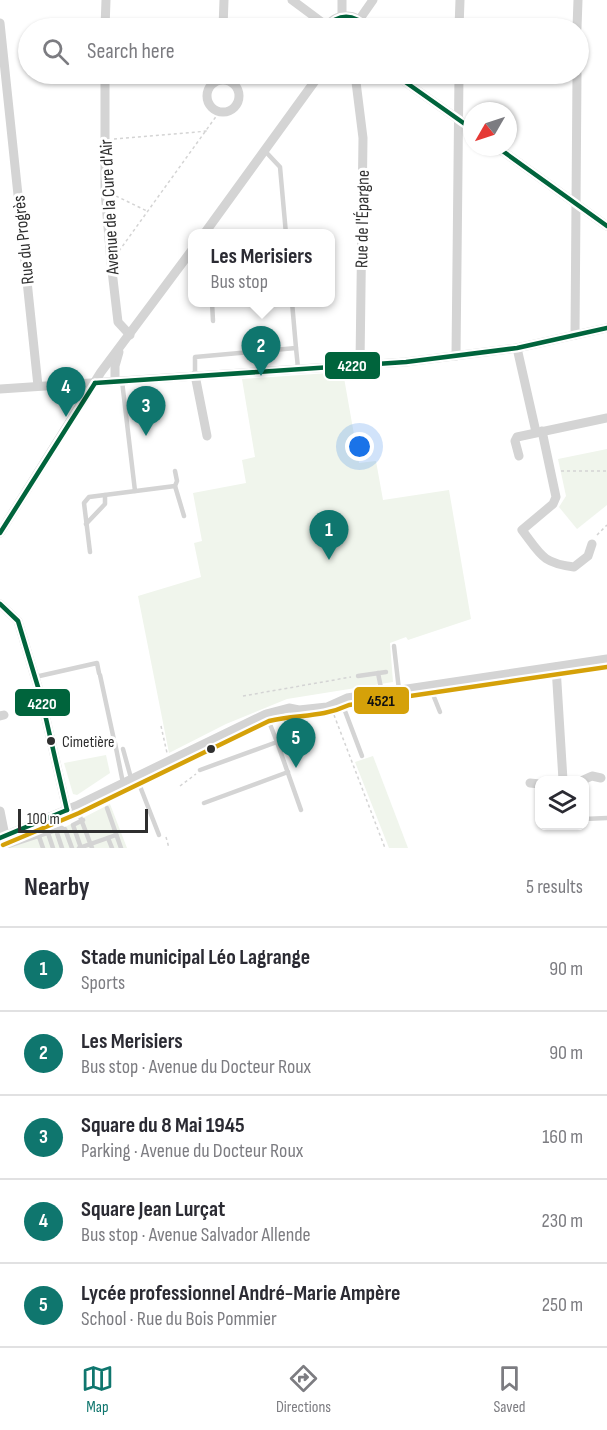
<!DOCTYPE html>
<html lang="en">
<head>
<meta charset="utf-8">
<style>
  :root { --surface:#fff; --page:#f7f7f7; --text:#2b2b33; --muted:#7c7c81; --line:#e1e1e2; --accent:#0f766e }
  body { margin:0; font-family:"Sofia Sans Condensed",sans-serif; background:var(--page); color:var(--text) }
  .controls { position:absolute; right:18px; bottom:18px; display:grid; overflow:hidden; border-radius:12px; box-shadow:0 2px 4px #0004 }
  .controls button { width:54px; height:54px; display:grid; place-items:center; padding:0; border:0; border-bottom:2px solid var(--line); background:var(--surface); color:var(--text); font:30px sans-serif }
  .compass { position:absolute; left:463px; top:102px; width:54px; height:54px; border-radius:50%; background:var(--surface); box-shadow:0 2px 4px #0004; rotate:231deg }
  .scale { position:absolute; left:18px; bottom:15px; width:130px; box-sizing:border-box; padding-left:6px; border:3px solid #2f2f2f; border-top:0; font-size:16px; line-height:21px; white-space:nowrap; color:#2f2f2f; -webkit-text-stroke:4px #fff; paint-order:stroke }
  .you { position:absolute; left:360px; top:447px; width:21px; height:21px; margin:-15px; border:4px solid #fff; border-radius:50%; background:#1a73e8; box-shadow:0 0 0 9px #1a73e833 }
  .badge { display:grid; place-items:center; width:39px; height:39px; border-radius:50%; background:var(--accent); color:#fff; font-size:20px; font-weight:700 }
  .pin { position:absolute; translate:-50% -50px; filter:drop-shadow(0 2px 3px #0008) }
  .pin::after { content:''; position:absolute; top:32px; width:21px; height:18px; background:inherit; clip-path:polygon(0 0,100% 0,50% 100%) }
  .popup { position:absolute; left:188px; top:229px; width:147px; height:78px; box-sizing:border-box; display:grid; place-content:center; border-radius:12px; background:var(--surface); filter:drop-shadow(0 2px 4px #0005); font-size:20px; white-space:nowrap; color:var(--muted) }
  .popup b { font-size:22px; color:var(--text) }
  .popup::after { content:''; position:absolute; left:50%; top:100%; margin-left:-12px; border:12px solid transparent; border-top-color:var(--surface) }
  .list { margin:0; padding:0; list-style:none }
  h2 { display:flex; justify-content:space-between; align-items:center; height:78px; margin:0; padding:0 24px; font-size:26px }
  h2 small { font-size:20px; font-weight:400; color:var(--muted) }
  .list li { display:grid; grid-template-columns:39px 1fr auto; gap:18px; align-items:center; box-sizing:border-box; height:84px; padding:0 24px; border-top:2px solid var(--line) }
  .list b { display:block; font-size:22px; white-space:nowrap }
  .list p { margin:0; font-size:20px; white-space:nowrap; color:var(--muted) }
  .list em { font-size:20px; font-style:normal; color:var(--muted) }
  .icon { flex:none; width:33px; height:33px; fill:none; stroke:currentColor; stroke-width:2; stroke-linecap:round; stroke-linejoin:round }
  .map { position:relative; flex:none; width:607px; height:848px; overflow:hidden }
  .search { position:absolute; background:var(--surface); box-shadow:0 2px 4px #0004; left:18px; right:18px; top:18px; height:66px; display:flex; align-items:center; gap:15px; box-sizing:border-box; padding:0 21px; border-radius:33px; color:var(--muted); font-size:22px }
  .sheet { height:498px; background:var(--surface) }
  nav { display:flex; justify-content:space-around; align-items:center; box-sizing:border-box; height:84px; border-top:2px solid var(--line); background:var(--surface); font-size:16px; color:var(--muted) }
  nav a { display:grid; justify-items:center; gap:3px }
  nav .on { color:var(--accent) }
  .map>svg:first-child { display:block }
  .green { fill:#f0f5ec }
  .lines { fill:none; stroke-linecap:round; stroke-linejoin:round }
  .path { stroke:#d4d4d4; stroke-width:1.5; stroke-dasharray:3 3; stroke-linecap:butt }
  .service { stroke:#d4d4d4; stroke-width:4.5 }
  .minor { stroke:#d4d4d4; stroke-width:9 }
  .bus-1-casing { stroke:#fff; stroke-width:9 }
  .bus-2-casing { stroke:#fff; stroke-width:9 }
  .bus-1 { stroke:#00643c; stroke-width:4.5 }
  .bus-2 { stroke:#d5a109; stroke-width:4.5 }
  .bus-dot { fill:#2f2f2f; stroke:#fff; stroke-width:2 }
  .labels { text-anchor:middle; stroke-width:6; stroke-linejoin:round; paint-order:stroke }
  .bus-label { font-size:16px; fill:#2f2f2f; stroke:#fff; text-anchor:start }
  .street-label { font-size:18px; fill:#2f2f2f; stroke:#fff }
  .line-badge { stroke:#fff; stroke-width:2 }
  .badge-label { font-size:16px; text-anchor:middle; font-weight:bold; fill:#fff }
  .pale-badge-label { font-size:16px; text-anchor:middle; font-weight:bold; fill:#111 }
</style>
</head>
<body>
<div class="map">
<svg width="607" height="848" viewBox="0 0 607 848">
  <rect width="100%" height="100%" fill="#fff"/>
  <g class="green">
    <polygon points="343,372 359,463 376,461 383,500 449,490 471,619 408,640 406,637 390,643 393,682 287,699 226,724 169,753 138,596 201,577 194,543 202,541 193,493 246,483 242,460 255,457 242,379"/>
    <polygon points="607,449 607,505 577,529 559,507 566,496 558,459"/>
    <polygon points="106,755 110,773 77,795 73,794 64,763"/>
    <polygon points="373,756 408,848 389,848 355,762"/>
    <polygon points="110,804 127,848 0,848 0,844 59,824 65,827"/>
  </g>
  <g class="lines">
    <g class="path">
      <polyline points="114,139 208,131"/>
      <polyline points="116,196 147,211"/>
      <polyline points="119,251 220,111"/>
      <polyline points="561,471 607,471"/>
      <polyline points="597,535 607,525"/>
      <polyline points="243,696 351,677"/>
      <polyline points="334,715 385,848"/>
      <polyline points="161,726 167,753"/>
      <polyline points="180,786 196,774"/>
      <polyline points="166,837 169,848"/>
    </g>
    <g class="service">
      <polyline points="265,151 280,167 286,234"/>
      <polyline points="212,302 213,321"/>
      <polyline points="292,302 296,348"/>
      <polyline points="195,375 195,357 296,348 298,368"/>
      <polyline points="122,381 135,491"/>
      <polyline points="175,471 177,481 175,486 184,516"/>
      <polyline points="86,524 105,504 105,495"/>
      <polyline points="90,552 84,503 89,497 175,486"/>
      <polyline points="394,646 399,690"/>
      <polyline points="378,673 382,693"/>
      <polyline points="100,675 114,740"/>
      <polyline points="358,676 386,672"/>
      <polyline points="35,677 97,663 99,673"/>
      <polyline points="430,687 440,712"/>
      <polyline points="343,699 345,711 362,756"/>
      <polyline points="277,742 301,810"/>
      <polyline points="115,743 123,783"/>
      <polyline points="123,749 131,778"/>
      <polyline points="200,770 277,742 266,714"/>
      <polyline points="136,776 159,835"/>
      <polyline points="204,803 288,772"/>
      <polyline points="76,806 92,848"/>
      <polyline points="107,808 121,848"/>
      <polyline points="584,819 607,818"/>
      <polyline points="35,825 43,848"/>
      <polyline points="65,829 72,848"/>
      <polyline points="56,830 62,848"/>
      <polyline points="48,833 53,848"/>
      <polyline points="108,838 112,848"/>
      <polyline points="2,848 62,828"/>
      <polyline points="79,848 116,835"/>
      <polyline points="81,848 73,825 83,820"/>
    </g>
    <g class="minor">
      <polyline points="292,0 327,26"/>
      <polyline points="342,16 342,0"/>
      <polyline points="359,20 373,0"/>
      <polyline points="0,23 38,386"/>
      <polyline points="105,28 106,0"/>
      <polyline points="223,28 224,0"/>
      <path d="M326,28C336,12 356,12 367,28"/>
      <polyline points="459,28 460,0"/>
      <polyline points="577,28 578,0"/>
      <polyline points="105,74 105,191 111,262 118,322 130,335"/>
      <polyline points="355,74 363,138 360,364"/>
      <polyline points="394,74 472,129"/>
      <circle cx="223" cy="96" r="16"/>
      <polyline points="497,147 607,226"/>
      <polyline points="204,234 320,74"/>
      <polyline points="575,335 577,74"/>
      <polyline points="517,348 536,432"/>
      <polyline points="456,356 459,74"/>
      <polyline points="195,375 207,436"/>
      <polyline points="115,381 115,366 119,352"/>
      <polyline points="0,389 406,362 517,348 607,328"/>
      <path d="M542,431L556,497L553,504L522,530C541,555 542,563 574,567L588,556L592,544"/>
      <polyline points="519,456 515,441 517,437 607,418"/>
      <polyline points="0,533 101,372 192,250"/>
      <polyline points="0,604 18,621 41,697 67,810"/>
      <polyline points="556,667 563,780"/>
      <polyline points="0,716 4,715"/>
      <polyline points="583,780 592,776 601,778"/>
      <polyline points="530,783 540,784"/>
      <polyline points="0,811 5,836"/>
      <polyline points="0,838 76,806 266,714 289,708 299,710 327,707 347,698 607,659"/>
    </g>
    <g class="bus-1-casing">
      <g id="bus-1">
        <path d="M326,28C338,13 354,13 367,28"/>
        <polyline points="394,74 472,129"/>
        <polyline points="497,147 607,226"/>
        <polyline points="95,383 406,362 517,348 607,328"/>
        <polyline points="0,533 95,383"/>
        <polyline points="0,604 18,621 41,697 67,810"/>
        <polyline points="0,838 67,810"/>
      </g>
    </g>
    <g class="bus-2-casing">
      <path id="bus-2" d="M3,845L79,813L269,721C297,714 321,718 349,705L607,667"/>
    </g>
    <use href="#bus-1" class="bus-1"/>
    <use href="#bus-2" class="bus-2"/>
  </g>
  <g class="bus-dot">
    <circle cx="51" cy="741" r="5"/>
    <circle cx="211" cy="749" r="5"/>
  </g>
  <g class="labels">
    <g class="bus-label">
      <text x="62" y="747">Cimetière</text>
    </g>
    <g class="street-label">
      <text transform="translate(109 207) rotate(-93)" y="6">Avenue de la Cure d'Air</text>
      <text transform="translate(362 219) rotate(-89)" y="6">Rue de l'Épargne</text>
      <text transform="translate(23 240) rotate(-96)" y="6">Rue du Progrès</text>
    </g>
  </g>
  <g class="line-badge">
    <rect x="324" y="351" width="57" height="29" rx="6" fill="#00643c"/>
    <rect x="353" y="686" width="57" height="29" rx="6" fill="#d5a109"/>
    <rect x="14" y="688" width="57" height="29" rx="6" fill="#00643c"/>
  </g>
  <g class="badge-label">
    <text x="352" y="371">4220</text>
    <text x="42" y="709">4220</text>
  </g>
  <g class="pale-badge-label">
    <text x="381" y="706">4521</text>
  </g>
</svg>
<div class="controls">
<button><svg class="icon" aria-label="layers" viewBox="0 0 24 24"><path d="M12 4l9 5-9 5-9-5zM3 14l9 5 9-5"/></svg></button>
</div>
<svg class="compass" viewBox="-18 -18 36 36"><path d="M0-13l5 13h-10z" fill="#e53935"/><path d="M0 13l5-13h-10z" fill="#7c7c81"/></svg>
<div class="scale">100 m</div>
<div class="you"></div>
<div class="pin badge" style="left:329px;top:560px">1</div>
<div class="pin badge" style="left:261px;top:376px">2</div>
<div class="popup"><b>Les Merisiers</b>Bus stop</div>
<div class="pin badge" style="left:146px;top:436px">3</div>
<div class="pin badge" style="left:66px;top:417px">4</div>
<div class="pin badge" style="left:296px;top:768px">5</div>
<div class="search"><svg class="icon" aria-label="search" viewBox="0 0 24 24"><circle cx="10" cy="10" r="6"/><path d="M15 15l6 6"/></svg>Search here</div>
</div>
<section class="sheet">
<h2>Nearby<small>5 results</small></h2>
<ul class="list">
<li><span class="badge">1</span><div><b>Stade municipal Léo Lagrange</b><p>Sports</p></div><em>90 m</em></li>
<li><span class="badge">2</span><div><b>Les Merisiers</b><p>Bus stop · Avenue du Docteur Roux</p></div><em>90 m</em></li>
<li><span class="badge">3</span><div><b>Square du 8 Mai 1945</b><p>Parking · Avenue du Docteur Roux</p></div><em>160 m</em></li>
<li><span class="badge">4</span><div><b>Square Jean Lurçat</b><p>Bus stop · Avenue Salvador Allende</p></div><em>230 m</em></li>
<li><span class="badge">5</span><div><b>Lycée professionnel André-Marie Ampère</b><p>School · Rue du Bois Pommier</p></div><em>250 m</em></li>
</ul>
</section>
<nav>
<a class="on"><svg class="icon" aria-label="map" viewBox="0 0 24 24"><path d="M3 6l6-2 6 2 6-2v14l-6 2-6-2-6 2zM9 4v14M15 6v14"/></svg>Map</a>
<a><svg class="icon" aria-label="directions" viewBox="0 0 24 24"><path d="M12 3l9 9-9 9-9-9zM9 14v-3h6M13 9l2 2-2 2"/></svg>Directions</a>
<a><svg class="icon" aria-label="saved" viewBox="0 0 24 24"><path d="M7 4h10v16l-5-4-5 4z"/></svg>Saved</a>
</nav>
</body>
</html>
